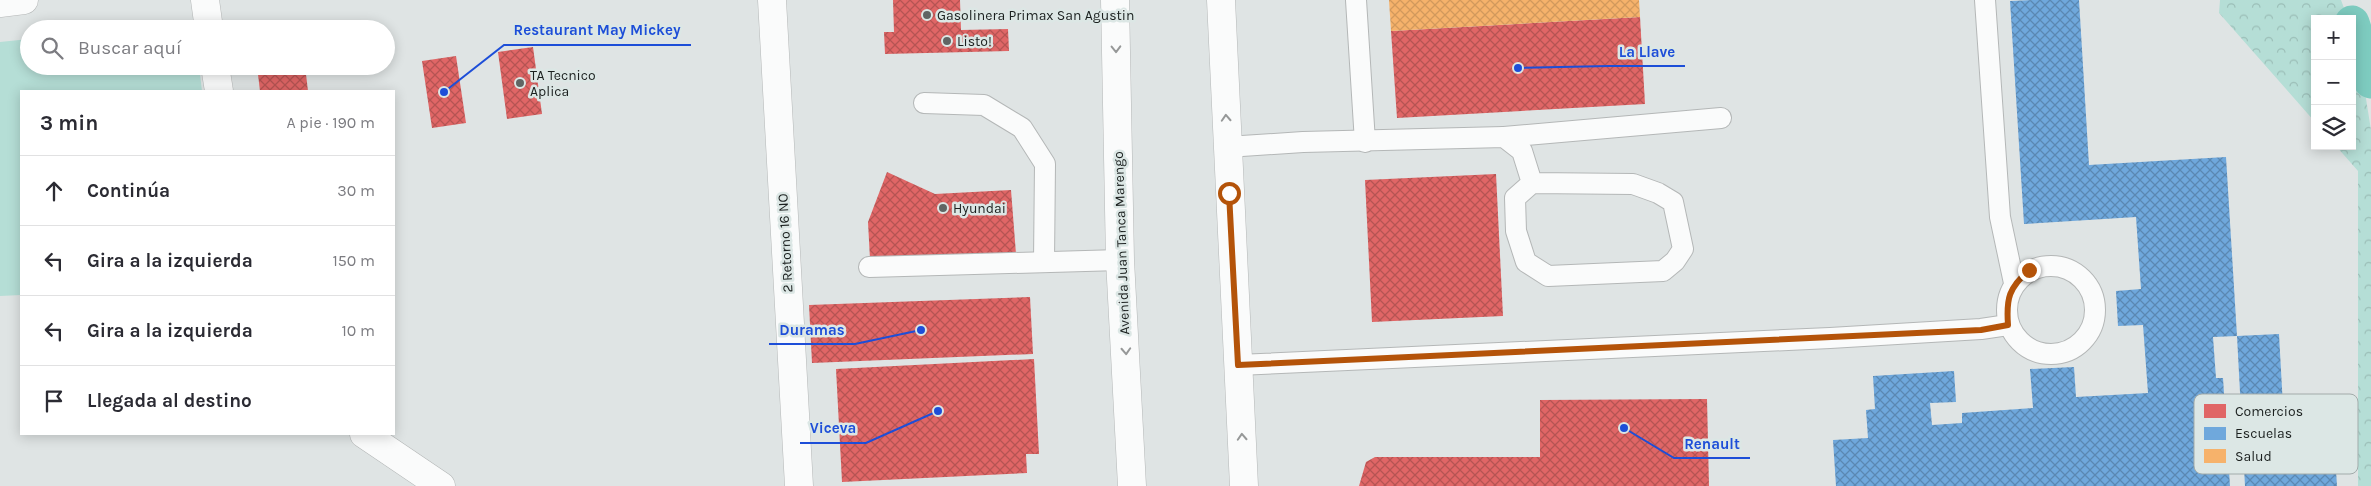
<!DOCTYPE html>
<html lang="es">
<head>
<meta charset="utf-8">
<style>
  :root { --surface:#fff; --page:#f7f7f7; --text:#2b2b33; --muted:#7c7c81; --line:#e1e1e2 }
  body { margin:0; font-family:Karla,sans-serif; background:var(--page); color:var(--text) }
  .controls { position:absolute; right:15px; top:15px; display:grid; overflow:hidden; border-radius:0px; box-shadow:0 2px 12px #0003 }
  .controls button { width:45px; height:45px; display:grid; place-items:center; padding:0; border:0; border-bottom:1px solid var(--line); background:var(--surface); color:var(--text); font:25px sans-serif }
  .stop { position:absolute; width:15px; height:15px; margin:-11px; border:4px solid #b45309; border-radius:50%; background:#fff }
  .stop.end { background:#b45309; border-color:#fff; box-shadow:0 1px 5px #0008 }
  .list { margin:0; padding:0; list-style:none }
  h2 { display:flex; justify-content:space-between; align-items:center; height:65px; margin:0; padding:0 20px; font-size:21px }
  h2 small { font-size:16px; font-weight:400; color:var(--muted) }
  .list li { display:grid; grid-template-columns:32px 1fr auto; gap:15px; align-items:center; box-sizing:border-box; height:70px; padding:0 20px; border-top:1px solid var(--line) }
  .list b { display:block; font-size:19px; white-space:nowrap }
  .list em { font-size:16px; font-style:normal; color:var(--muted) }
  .icon { flex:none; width:28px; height:28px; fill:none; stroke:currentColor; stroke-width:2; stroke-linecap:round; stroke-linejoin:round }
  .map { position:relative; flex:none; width:2371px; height:486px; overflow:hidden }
  .search { position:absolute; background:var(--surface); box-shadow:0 2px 12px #0003; left:20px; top:20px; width:375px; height:55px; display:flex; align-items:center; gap:12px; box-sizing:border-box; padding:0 18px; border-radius:28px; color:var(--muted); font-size:19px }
  .panel { position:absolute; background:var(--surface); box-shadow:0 2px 12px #0003; left:20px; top:90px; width:375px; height:345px; border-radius:0px }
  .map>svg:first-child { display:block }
  .forest { fill:url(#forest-crowns) }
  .park { fill:#b5ded6 }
  .shops { fill:url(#shops-cross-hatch) }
  .schools { fill:url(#schools-cross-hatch) }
  .health { fill:url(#health-cross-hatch) }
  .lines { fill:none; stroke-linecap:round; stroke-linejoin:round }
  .canal { stroke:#7eccc0; stroke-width:35 }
  .lane-casing { stroke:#b4b7b7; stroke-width:22 }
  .street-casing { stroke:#b4b7b7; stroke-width:29 }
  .secondary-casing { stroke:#b4b7b7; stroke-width:29 }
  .primary-casing { stroke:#b4b7b7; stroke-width:29 }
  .lane { stroke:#fafbfb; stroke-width:20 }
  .street { stroke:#fafbfb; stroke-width:28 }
  .secondary { stroke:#fafbfb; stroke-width:28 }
  .primary { stroke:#fafbfb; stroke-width:28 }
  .oneway { stroke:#969898 }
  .route { stroke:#b45309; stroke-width:6 }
  .poi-dot { fill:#606564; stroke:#dce7e5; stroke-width:2 }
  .labels { text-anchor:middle; stroke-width:5; stroke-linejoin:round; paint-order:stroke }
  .poi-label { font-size:14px; fill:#1b201f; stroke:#dce7e5; text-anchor:start }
  .street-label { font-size:14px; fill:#1b201f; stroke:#dce7e5 }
  .key { fill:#dce7e5; stroke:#a2abaa; stroke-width:1 }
  .key-label { font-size:14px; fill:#1b201f }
  .leader { fill:none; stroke:#1d4ed8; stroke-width:2 }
  .callout-dot { fill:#1d4ed8; stroke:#dce7e5; stroke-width:2 }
  .callout-label { font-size:15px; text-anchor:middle; font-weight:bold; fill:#1d4ed8; stroke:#dce7e5; stroke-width:5; stroke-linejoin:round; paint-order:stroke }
</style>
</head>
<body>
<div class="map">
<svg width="2371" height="486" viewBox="0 0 2371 486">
  <defs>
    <pattern id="forest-crowns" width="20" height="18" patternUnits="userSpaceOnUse" patternTransform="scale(1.25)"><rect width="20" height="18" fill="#b5ded6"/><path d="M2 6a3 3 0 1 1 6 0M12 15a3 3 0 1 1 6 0" fill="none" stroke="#9bbeb7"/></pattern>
    <pattern id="shops-cross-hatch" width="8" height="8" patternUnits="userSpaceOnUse" patternTransform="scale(1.25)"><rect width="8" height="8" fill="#e06666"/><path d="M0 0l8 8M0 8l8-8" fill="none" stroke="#b55453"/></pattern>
    <pattern id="schools-cross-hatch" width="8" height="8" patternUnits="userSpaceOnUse" patternTransform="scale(1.25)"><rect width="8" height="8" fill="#6fa8dc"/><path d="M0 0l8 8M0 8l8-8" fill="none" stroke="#5a88b2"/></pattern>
    <pattern id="health-cross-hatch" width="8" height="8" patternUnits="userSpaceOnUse" patternTransform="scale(1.25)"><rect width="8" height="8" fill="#f6b26b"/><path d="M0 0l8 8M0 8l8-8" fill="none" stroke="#d2995c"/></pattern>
  </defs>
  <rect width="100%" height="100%" fill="#dfe4e4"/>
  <g class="forest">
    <polygon points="2220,0 2341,0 2348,19 2315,19 2315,122 2219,13"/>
    <polygon points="2352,32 2358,49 2371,130 2371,486 2358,486 2358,171 2336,146 2352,146"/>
  </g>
  <g class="park">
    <polygon points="192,20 193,29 119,29 182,22"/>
    <polygon points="29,39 29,66 199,66 202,91 21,91 21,295 0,296 0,42"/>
  </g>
  <g class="shops">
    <polygon points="893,0 960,0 961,30 1008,29 1009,51 885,54 884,32 894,32"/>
    <polygon points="1640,17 1645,104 1397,118 1391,31"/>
    <polygon points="533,47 542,114 507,119 498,52"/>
    <polygon points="456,56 466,123 432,128 422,61"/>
    <polygon points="257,66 305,66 308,91 260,91"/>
    <polygon points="887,172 935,194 1011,190 1016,254 870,259 868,222"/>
    <polygon points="1496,174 1503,316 1372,322 1365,180"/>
    <polygon points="1030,297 1033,354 812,363 809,305"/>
    <polygon points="1034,359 1039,454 1026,454 1027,473 842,482 836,369"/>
    <polygon points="1707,399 1709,486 1359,486 1366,462 1375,457 1540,457 1540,400"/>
  </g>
  <g class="schools">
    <polygon points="2032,0 2079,0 2089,165 2226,157 2237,336 2213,337 2216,378 2223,378 2230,486 1836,486 1833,440 1868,438 1866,410 1875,409 1873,376 1954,371 1956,402 1930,403 1932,425 1962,423 1962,413 2033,408 2030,369 2074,367 2076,397 2148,393 2143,325 2118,326 2116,291 2141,289 2136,217 2024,224 2010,1"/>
    <polygon points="2279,334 2284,425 2333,423 2337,486 2245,486 2237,336"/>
  </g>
  <polygon class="health" points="1389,0 1639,0 1640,17 1391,31"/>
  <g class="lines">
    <polyline class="canal" points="2352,23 2371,81"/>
    <g class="lane-casing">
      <g id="lane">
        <polyline points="1356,0 1365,142"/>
        <polyline points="1985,0 2000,217 2014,283"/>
        <polyline points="924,103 984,105 1022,128 1045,164 1044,261"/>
        <polyline points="1504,137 1721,118"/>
        <polyline points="1227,147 1303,142 1504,137 1522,151 1532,183 1515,198 1516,231 1526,262 1548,276 1663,271 1675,261 1683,249 1673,202 1658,193 1633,184 1532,183"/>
        <circle cx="2051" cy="310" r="44"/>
        <polyline points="869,267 1120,260"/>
        <polyline points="1238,365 1830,338 1981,329 2008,325"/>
      </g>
    </g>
    <g class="street-casing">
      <g id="street">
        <polyline points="205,0 209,29"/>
        <polyline points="772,0 799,486"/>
        <polyline points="215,66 219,91"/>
        <polyline points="364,434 441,486"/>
      </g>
    </g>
    <g class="secondary-casing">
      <polyline id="secondary" points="0,3 24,0"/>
    </g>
    <g class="primary-casing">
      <g id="primary">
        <polyline points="1115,0 1120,260 1132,486"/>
        <polyline points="1221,0 1244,486"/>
      </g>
    </g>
    <use href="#lane" class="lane"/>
    <use href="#street" class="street"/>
    <use href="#secondary" class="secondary"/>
    <use href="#primary" class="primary"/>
  </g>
  <defs><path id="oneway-chevron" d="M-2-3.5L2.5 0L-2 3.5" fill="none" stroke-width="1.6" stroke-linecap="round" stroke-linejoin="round" transform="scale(1.25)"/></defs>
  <g class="oneway">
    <use href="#oneway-chevron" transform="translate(1116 49) rotate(89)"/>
    <use href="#oneway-chevron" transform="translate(1226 118) rotate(-93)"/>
    <use href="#oneway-chevron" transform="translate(1126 351) rotate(87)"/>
    <use href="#oneway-chevron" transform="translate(1242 437) rotate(-93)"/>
  </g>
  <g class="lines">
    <path class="route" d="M1229,193L1238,365L1981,330L2008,325C2006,298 2009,288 2029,270"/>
  </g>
  <g class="poi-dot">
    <circle cx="927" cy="15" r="5"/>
    <circle cx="947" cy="41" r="5"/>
    <circle cx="520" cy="83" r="5"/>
    <circle cx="943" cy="208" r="5"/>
  </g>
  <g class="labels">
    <g class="poi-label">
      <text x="937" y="20">Gasolinera Primax San Agustin</text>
      <text x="957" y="46">Listo!</text>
      <text x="530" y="80">TA Tecnico<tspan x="530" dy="16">Aplica</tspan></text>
      <text x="953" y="213">Hyundai</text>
    </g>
    <g class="street-label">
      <text transform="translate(785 243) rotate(-93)" y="5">2 Retorno 16 NO</text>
      <text transform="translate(1121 243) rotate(-92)" y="5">Avenida Juan Tanca Marengo</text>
    </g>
  </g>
  <rect x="2194" y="394" width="164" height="80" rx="8" class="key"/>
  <rect x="2204" y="404" width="22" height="14" fill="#e06666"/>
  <rect x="2204" y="427" width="22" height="13" fill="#6fa8dc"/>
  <rect x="2204" y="449" width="22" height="14" fill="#f6b26b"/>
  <g class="key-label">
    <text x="2235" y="416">Comercios</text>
    <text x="2235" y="438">Escuelas</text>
    <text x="2235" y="461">Salud</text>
  </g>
  <path class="leader" d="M444 92L504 45H691M1518 68L1609 66H1685M921 330L855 344H769M938 411L866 443H800M1624 428L1674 458H1750"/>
  <g class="callout-dot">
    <circle cx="444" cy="92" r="5"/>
    <circle cx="1518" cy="68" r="5"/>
    <circle cx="921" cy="330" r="5"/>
    <circle cx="938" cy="411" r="5"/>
    <circle cx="1624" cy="428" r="5"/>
  </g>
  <g class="callout-label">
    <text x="597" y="35">Restaurant May Mickey</text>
    <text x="1647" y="57">La Llave</text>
    <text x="812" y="335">Duramas</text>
    <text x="833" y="433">Viceva</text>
    <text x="1712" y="449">Renault</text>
  </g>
</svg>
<div class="controls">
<button>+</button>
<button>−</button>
<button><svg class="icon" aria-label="layers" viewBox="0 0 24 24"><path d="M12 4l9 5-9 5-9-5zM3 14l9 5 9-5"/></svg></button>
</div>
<div class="stop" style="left:1229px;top:193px"></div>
<div class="stop end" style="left:2029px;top:270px"></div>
<div class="search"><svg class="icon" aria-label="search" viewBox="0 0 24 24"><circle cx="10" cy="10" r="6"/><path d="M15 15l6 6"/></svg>Buscar aquí</div>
<section class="panel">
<h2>3 min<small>A pie · 190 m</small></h2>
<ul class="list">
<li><svg class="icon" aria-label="ahead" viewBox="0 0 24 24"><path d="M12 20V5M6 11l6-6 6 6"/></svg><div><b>Continúa</b></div><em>30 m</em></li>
<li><svg class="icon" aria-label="left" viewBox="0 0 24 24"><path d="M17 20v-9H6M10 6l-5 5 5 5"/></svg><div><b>Gira a la izquierda</b></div><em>150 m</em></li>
<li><svg class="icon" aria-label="left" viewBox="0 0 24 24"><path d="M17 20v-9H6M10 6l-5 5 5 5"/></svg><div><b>Gira a la izquierda</b></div><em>10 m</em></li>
<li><svg class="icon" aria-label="arrive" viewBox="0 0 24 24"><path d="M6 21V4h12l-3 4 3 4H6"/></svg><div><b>Llegada al destino</b></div></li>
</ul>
</section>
</div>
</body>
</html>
